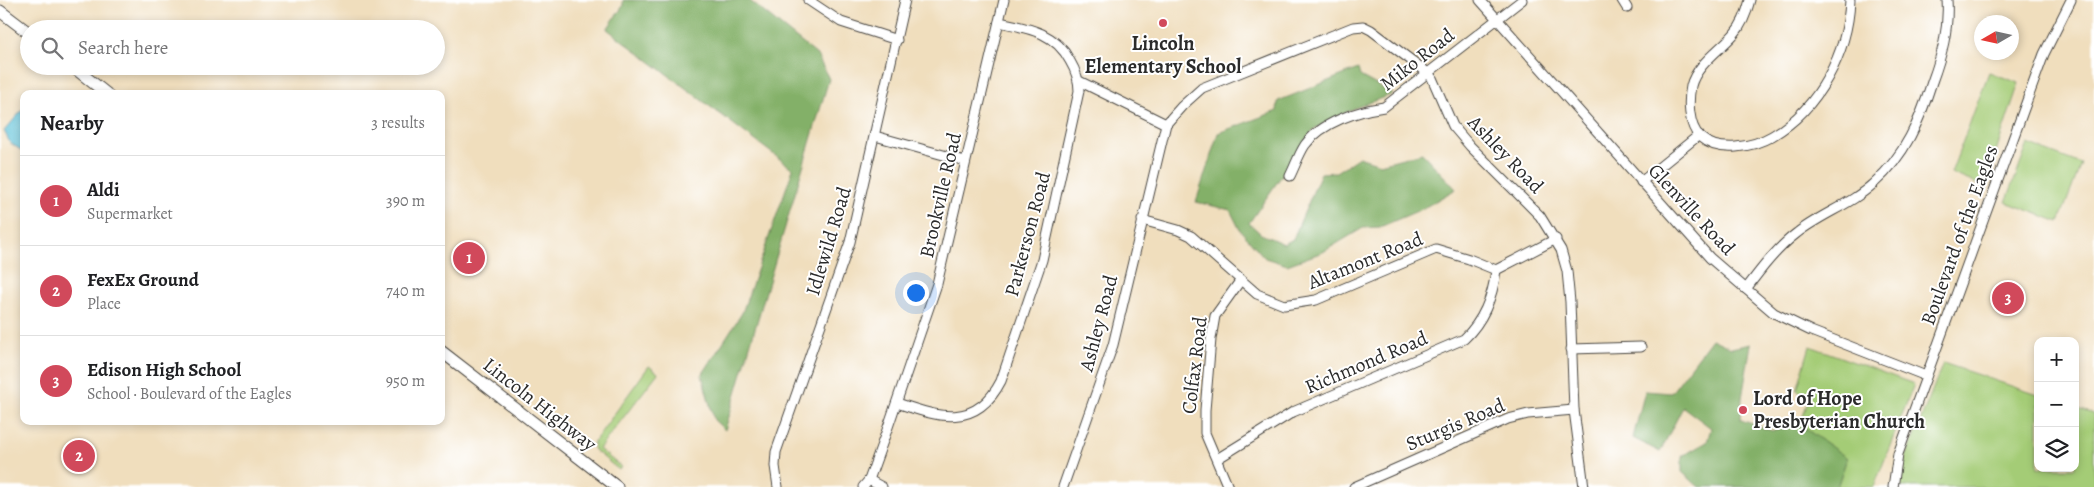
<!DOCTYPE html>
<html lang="en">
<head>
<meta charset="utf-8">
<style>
  :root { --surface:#fff; --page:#f2f2f2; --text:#202124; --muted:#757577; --line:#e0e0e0; --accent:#d1495b }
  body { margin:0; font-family:Alegreya,serif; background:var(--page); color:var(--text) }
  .controls { position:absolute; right:15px; bottom:15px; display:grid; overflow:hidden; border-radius:10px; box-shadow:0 2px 8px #0003 }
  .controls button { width:45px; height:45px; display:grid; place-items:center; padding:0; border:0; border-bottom:1px solid var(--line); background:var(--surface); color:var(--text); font:25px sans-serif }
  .compass { position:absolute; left:1974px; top:15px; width:45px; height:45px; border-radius:50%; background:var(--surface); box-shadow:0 2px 8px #0003; rotate:261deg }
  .you { position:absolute; left:915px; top:292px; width:18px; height:18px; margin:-12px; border:4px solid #fff; border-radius:50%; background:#1a73e8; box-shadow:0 0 0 8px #1a73e833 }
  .badge { display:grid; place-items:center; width:32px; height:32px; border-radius:50%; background:var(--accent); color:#fff; font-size:16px; font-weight:700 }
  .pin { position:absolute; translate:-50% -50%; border:2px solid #fff; box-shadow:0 1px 5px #0006 }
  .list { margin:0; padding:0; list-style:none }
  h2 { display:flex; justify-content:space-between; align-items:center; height:65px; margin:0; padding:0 20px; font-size:21px }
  h2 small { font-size:16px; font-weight:400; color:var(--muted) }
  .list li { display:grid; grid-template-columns:32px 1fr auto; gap:15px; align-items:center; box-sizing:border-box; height:90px; padding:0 20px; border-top:1px solid var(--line) }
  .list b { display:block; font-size:19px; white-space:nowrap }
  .list p { margin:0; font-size:16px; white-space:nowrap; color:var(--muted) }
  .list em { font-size:16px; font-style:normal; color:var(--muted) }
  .icon { flex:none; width:28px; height:28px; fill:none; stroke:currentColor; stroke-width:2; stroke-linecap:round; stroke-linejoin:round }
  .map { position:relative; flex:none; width:2094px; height:487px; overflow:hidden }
  .search { position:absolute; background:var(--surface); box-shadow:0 2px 8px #0003; left:20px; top:20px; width:425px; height:55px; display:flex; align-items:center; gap:12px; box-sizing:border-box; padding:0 18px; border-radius:28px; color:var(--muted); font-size:19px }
  .panel { position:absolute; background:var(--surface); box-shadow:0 2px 8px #0003; left:20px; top:90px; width:425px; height:335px; border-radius:10px }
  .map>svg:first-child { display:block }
  .green { fill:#a4cc76; stroke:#687c50 }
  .forest { fill:#83b067; stroke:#576e49 }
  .water { fill:#59c0d7; stroke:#427681 }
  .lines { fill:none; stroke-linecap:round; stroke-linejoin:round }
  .minor-casing { stroke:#494641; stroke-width:11 }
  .major-casing { stroke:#494641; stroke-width:13 }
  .minor { stroke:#fff; stroke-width:9 }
  .major { stroke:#fff; stroke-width:11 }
  .poi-dot { fill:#d1495b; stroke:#fff; stroke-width:2 }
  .labels { text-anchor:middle; stroke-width:4; stroke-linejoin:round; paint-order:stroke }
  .poi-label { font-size:20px; font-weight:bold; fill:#2b2b2b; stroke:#fff }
  .street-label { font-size:20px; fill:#2b2b2b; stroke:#fff }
</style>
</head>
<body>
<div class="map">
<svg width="2094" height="487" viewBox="0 0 2094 487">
  <rect width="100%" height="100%" fill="#fff"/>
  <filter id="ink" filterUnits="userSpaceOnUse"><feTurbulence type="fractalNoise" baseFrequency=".02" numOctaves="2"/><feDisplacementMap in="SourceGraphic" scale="10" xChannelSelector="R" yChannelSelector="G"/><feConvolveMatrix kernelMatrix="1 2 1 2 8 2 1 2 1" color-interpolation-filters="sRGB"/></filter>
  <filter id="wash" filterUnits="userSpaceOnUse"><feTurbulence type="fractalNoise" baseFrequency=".0096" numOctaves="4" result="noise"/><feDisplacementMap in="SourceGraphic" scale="20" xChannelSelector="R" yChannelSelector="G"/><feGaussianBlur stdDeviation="1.12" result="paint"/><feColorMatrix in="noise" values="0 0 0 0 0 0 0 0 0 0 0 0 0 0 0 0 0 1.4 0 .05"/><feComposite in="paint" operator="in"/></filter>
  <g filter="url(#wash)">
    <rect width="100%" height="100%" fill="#f0debd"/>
    <g class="green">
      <polygon points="1989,72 2019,83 1984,187 1951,173"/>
      <polygon points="2028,144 2081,164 2059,222 2006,202"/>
      <polygon points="1810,346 1914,384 1874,487 1837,487 1847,458 1800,425 1808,401 1797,390"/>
      <polygon points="1943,363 2038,395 2038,468 2075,468 2075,408 2094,414 2094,487 1900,487 1904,462"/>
      <polygon points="649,366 658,373 599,449 621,467 619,470 593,449 594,442"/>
    </g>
    <g class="forest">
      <polygon points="623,0 749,0 817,55 829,79 725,430 714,420 702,375 742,313 793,169 607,29 623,6"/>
      <polygon points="1358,69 1360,76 1393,94 1355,108 1314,129 1249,223 1261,234 1284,244 1293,239 1321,173 1336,172 1359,157 1380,164 1422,153 1456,189 1422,209 1380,227 1363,228 1323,252 1287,265 1265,258 1240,230 1230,210 1196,202 1218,133 1277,111 1278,101"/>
      <polygon points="1712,339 1731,348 1751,344 1742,398 1741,420 1773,431 1800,425 1847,458 1837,487 1699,487 1682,472 1682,456 1707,442 1711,428 1683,407 1660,452 1633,438 1645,391 1671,393"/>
    </g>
    <polygon class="water" points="24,108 24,152 10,143 4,131"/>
  </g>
  <g filter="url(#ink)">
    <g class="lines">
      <g class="minor-casing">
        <g id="minor">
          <polyline points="808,0 841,22 897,40"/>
          <polyline points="1480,0 1710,258 1774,313 1811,331 1926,376"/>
          <polyline points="1622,0 1627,8"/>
          <path d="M1750,0C1747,12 1743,24 1734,34C1721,49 1696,65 1691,86C1688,101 1688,125 1700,137C1719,154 1753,147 1772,136C1819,109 1848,52 1850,0"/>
          <polyline points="1079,81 1166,124"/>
          <polyline points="875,136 965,161"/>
          <path d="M1290,176C1295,166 1299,154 1305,145C1322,122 1357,111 1384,107L1522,0"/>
          <polyline points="1641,182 1699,135"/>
          <polyline points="1142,220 1178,230 1191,236 1257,294 1284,305 1316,300 1436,249 1469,259 1496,270"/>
          <polyline points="1496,270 1556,239"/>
          <path d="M1746,289C1761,269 1777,248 1797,233C1821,214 1852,204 1874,183C1905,156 1920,120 1932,82C1942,55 1949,29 1947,0"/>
          <polyline points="1571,349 1641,347"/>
          <path d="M897,403C938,417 976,430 1001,381L1042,260L1079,91C1079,80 1076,71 1070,61C1055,32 1028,28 999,22"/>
          <path d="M1217,459L1293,412L1464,339C1483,321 1493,296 1496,270"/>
          <polyline points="869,480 882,487"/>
          <polyline points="778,487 775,466 776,452 850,242 905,0"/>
          <polyline points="863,487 869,480 887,430 937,284 1004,0"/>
          <polyline points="1063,487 1113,345 1166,124 1182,106 1202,88 1353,27 1363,26 1371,30 1428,73 1432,78 1453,126 1470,146 1540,216 1561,250 1567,271 1570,302 1574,410 1584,487"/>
          <polyline points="1228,487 1205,433 1205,410 1211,339 1215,316 1240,281"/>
          <polyline points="1354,487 1508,419 1528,414 1574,410"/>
          <polyline points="1893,487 1898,454 2044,54 2071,0"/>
        </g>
      </g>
      <g class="major-casing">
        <g id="major">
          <polyline points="0,11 29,33"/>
          <polyline points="72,66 107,94"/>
          <polyline points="441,351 617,487"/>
        </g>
      </g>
      <use href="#minor" class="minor"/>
      <use href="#major" class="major"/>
    </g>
  </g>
  <g class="poi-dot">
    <circle cx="1163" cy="23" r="5"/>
    <circle cx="1743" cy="410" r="5"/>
  </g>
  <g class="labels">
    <g class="poi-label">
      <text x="1163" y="50">Lincoln<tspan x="1163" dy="23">Elementary School</tspan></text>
      <text x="1753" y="405" text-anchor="start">Lord of Hope<tspan x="1753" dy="23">Presbyterian Church</tspan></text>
    </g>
    <g class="street-label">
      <text transform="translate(1417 59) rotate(-38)" y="7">Miko Road</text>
      <text transform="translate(1506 154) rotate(46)" y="7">Ashley Road</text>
      <text transform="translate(940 195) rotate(-77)" y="7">Brookville Road</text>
      <text transform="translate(1692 209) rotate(47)" y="7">Glenville Road</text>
      <text transform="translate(1027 234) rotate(-75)" y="7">Parkerson Road</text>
      <text transform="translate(1959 235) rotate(-70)" y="7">Boulevard of the Eagles</text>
      <text transform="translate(828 241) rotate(-73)" y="7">Idlewild Road</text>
      <text transform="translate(1365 260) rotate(-22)" y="7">Altamont Road</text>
      <text transform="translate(1098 323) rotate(-75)" y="7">Ashley Road</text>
      <text transform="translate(1366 362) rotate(-23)" y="7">Richmond Road</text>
      <text transform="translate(1194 365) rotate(-83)" y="7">Colfax Road</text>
      <text transform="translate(540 404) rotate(38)" y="7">Lincoln Highway</text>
      <text transform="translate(1455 424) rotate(-23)" y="7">Sturgis Road</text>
    </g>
  </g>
</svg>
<div class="controls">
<button>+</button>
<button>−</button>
<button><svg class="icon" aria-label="layers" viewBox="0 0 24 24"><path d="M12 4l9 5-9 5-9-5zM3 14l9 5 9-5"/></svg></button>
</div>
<svg class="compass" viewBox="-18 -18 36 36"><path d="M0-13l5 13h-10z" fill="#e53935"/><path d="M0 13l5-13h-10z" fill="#757577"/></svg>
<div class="you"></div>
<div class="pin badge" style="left:469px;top:258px">1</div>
<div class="pin badge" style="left:79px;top:456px">2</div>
<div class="pin badge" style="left:2008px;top:298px">3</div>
<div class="search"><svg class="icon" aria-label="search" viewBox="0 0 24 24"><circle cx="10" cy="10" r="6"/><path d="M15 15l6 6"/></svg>Search here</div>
<section class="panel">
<h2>Nearby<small>3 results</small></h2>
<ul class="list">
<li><span class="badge">1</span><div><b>Aldi</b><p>Supermarket</p></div><em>390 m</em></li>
<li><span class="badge">2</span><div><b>FexEx Ground</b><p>Place</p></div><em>740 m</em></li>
<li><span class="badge">3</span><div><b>Edison High School</b><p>School · Boulevard of the Eagles</p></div><em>950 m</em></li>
</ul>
</section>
</div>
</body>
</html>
